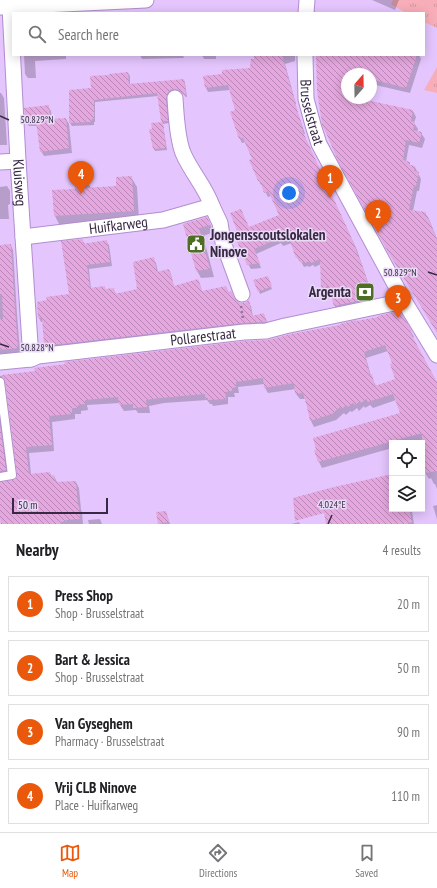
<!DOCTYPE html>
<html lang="en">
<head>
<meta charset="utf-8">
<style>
  :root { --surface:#fff; --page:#f2f2f2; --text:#202124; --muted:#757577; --line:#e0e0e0; --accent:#ea580c }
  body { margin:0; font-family:"PT Sans Narrow",sans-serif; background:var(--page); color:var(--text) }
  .controls { position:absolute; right:12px; bottom:12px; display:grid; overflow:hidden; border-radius:0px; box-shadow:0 2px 10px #0003 }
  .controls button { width:36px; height:36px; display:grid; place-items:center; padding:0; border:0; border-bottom:1px solid var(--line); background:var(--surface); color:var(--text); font:20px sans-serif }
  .compass { position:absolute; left:341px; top:68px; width:36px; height:36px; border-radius:50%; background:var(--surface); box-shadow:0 2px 10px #0003; rotate:20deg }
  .scale { position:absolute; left:12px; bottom:10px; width:96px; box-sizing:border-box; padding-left:4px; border:2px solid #372843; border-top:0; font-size:11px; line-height:14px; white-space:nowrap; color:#372843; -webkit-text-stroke:3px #e9daf6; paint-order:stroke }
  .you { position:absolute; left:289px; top:193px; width:14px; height:14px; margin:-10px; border:3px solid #fff; border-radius:50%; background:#1a73e8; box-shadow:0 0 0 6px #1a73e833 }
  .badge { display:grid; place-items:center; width:26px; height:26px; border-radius:50%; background:var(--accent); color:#fff; font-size:13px; font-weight:700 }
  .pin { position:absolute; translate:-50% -33px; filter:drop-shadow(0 1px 2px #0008) }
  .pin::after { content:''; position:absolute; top:21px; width:14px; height:12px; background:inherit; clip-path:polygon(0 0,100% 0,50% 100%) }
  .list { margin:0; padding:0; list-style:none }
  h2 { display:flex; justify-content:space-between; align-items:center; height:52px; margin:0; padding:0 16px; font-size:17px }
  h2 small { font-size:13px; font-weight:400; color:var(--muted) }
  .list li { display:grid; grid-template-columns:26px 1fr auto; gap:12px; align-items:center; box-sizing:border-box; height:56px; margin:0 8px 8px; padding:0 8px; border:1px solid var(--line); border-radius:0px }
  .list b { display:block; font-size:15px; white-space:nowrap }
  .list p { margin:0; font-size:13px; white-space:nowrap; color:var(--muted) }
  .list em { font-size:13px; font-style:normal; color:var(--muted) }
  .icon { flex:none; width:22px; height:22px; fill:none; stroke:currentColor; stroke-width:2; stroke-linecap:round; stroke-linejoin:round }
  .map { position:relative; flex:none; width:437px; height:524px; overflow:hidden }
  .search { position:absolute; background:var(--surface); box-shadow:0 2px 10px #0003; left:12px; right:12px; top:12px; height:44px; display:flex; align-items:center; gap:10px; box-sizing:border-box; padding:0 14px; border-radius:0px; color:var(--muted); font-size:15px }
  .sheet { height:308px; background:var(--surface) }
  nav { display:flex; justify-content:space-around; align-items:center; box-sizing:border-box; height:56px; border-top:1px solid var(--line); background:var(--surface); font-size:11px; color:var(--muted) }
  nav a { display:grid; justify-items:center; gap:2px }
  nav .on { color:var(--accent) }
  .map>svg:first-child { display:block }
  .grass { fill:url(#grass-tufts) }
  .shadow { fill:#0003; fill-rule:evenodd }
  .building { fill:url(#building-back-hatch); fill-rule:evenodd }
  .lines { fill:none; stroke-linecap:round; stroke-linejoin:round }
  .lane-casing { stroke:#b38dd0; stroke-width:10 }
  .street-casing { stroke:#b38dd0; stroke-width:17 }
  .path { stroke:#8b749e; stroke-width:2.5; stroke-dasharray:2 3; stroke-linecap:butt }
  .lane { stroke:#fff; stroke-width:8 }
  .street { stroke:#fff; stroke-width:15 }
  .ticks { fill:none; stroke:#372843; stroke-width:1.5 }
  .labels { text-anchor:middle; stroke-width:3; stroke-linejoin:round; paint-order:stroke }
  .street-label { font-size:15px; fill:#372843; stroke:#e9daf6 }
  .poi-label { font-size:15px; font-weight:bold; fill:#372843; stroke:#e9daf6; text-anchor:start }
  .ticks-label { font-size:10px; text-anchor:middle; fill:#372843; stroke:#e9daf6; stroke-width:3; stroke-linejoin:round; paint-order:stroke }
</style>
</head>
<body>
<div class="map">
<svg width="437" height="524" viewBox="0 0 437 524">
  <defs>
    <pattern id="grass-tufts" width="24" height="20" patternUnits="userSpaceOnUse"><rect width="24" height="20" fill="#f8aeb9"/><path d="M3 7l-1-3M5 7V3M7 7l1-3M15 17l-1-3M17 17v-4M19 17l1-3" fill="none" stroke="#d596a0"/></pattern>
    <pattern id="building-back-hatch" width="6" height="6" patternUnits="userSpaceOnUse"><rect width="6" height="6" fill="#e5a7df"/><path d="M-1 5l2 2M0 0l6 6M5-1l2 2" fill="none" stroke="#ba88b6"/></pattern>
  </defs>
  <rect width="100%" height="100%" fill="#e4c5fd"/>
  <g class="grass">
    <polygon points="393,0 437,0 437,28 424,22 424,13 406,13 391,4"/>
    <polygon points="437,67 437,93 424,90"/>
  </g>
  <g class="shadow">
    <polygon points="372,0 399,0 395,10"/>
    <polygon points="24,55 183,55 184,58 142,59 140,55 66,56 66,59 35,61 36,78 28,78 25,74"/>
    <polygon points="202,55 216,55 216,59 204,59"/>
    <polygon points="255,55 295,55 295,61 285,64 296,104 296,114 298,114 300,119 305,134 303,134 357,250 370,288 370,289 372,297 369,303 338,311 335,306 331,291 325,293 322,288 321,264 315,267 313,265 309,267 308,266 304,267 301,262 300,262 297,257 292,243 283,246 281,243 256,254 261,268 251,269 248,264 240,238 249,228 280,215 271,196 268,197 262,185 261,185 259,181 253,160 246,142 242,143 240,139 231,112 236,110 230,90 208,92 206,88 251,69 255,60"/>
    <polygon points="317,55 419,55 421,59 410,93 371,84 371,74 347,74 347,98 365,98 364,101 413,111 416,117 414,123 418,129 417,132 421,133 425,139 422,148 409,145 406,162 409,163 411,166 415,167 421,179 419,191 417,191 413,211 425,213 429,219 437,239 437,331"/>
    <polygon points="128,73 130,76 130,85 184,80 185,83 187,97 186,97 182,93 177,92 168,97 167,102 169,123 163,124 167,150 155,151 154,149 162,123 158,96 95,102 95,122 94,122 94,125 72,126 70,123 92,89"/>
    <polygon points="0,93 1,93 4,98 7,145 0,145"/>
    <polygon points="48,107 51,111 52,120 66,119 69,124 72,153 44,156 41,151 38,126 29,126 26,122"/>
    <polygon points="131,177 137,187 139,220 60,226 55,216 53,191 76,190 85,178 91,188 117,187"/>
    <polygon points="7,186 10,191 10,204 8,205 9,219 0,219 0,187"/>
    <polygon points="207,218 214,232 203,236 214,277 201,278 197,271 184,224"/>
    <polygon points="82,240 85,244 106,241 109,245 112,266 89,269 91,289 104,287 106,290 113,289 116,294 138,290 153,259 156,263 158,272 169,270 171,274 174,287 198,280 200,284 202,292 226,287 229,293 235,300 241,304 245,304 248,301 251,306 253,317 264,315 266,319 268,326 48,350 45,346 43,322 41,322 39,318 70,295"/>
    <polygon points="11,245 13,250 17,314 20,352 0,354 0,246"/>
    <polygon points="268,280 272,289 260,294 259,291"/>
    <path d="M400,313L414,337L412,338L437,385V489L435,484H434L431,478L429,479L422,468V443H414V442L409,443H392V448L322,468L319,462L315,451L401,414L396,400L373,408L370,405L365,408L364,406L359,411L357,408L352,412L350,411L346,415L344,413L336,420L314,427L311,421L306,399H300L296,394V389L268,393L265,388L264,384L238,387L239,393H234L235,397H228V404L213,406L212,404H210L207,400L164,403L149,406L150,413H138L136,410L124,411L120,405V403L87,405L88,410L81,411V414H75V419L52,422L54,451L29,453L31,475L50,473L52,477L54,476L57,482H76L79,488L81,510L82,512L83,524H2L0,515V483L16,480L18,475L7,383L4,382L0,384V376L36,372L267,341ZM388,351L394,363L397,380L376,386L371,376L366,358Z"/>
    <polygon points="0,409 9,476 0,479"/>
    <polygon points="392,475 392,509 411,509 412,511 414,524 327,524"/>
    <polygon points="437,505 437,519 433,506"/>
    <polygon points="166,512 170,524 159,524 157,513"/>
    <polygon points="100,519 102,524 89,524 88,520"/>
    <polygon points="299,522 300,524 291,524"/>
  </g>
  <g class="building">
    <polygon points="254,55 282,55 303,130 302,130 349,232 364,270 370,292 367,299 334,306 328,286 321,289 320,259 311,263 310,261 305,263 304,262 301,263 298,257 296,258 289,239 280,242 278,239 254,249 260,263 247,265 236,239 239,238 236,232 237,231 230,213 241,209 249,227 279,215 268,191 264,193 260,181 258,181 249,160 252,159 243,138 239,139 230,112 235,110 228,85 205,88 203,76 222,74 222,70 250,68 251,59 254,59"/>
    <polygon points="316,55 417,55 406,88 371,79 371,74 352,74 347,72 347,98 361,98 360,100 371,101 413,110 411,121 415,122 413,130 422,132 419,143 406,140 403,160 410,162 410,165 415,166 414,171 419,172 416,186 414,185 409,210 426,212 425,215 427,215 437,240 437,333 388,252 338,161 327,135 322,125 317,90"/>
    <polygon points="128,72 129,84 184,79 186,94 183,95 179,90 175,89 170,90 167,94 166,99 168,121 161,121 157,93 94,100 94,119 92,119 92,122 69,123 69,90 91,88 90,76 109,75 109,74"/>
    <polygon points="49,105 50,119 66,118 69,148 40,152 36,121 25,122 24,108"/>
    <polygon points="163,122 166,148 153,149 149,129 152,129 151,123"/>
    <polygon points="132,176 134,211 54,216 52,190 75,189 74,178 86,177 86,188 116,186 116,177"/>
    <polygon points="207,217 211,225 199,228 210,269 196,271 183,224"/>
    <polygon points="83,239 83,244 107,240 110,262 87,265 90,288 105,286 105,289 114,288 115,294 137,289 133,262 154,257 157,272 169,269 174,286 198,279 202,291 226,286 228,292 231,291 234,297 237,301 241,303 245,303 249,300 252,316 264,313 266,322 243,323 44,346 42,318 38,318 37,302 47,300 46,297 69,294 61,241"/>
    <polygon points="11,244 15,309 18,348 0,350 0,319 3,319 2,294 0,294 0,245"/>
    <polygon points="268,276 272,286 258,292 253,280"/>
    <path d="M398,311L401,313L411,329L412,331L410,332L437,382V471L425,473L424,470H422V433L318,462L314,450H316L313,438L400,413L393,394L368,402L366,399L361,403L360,401L355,405L353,403L348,407L346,405L342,409L340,407L332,414L310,421L307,407L303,393L295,394L294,383L264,388L263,378L236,382V387L232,388V391L225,392L226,399L208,400V398L205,399V394L160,398L146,400L147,407L133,408V404L119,405L118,397L85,400V404L78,405V408H72V414L49,416L52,445L26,447L29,474L50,472V476L54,475L55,482L76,481L78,506H79L80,519L66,520V521L60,522L61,524H1L0,519V482L13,480L16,479L17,475L5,381L2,377V375L35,371L34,368L66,364L64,362L245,341L268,340L291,334L340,325V324L356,320V321L378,317V316ZM385,345L392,363L390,364L395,379L375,386L372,374L370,375L364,352Z"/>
    <polygon points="0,425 6,470 0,471"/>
    <polygon points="392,474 392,509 409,509 412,522 407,524 326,524 324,513 295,521 293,498 330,488"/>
    <polygon points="166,511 169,522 158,524 156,512"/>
  </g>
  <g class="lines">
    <g class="lane-casing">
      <polyline id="lane" points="0,382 12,475 0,477"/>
    </g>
    <g class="street-casing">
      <g id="street">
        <polyline points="1,7 146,0"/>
        <path id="s1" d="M10,7L18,161L31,359"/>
        <polyline points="306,13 307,0"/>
        <path id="s2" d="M305,55L306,99L313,125L319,144L404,301L437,355"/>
        <polyline points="0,162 18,161"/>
        <polyline points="212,206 220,223 223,242 242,294"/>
        <path id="s3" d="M23,237L163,220L212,206C205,186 191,172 183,153C177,138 176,114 175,98"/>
        <path id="s4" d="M0,362L31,359L38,356L244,332L266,331L285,326L404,301"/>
      </g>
    </g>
    <polyline class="path" points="241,306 243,319"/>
    <use href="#lane" class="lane"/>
    <use href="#street" class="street"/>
  </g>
  <path class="ticks" d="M0,116L9,120M428,272L437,275M0,344L9,347M328,524L332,515"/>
  <defs>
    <g id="civic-square" transform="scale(1)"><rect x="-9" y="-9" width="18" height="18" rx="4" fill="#4e6e24" stroke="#e9daf6"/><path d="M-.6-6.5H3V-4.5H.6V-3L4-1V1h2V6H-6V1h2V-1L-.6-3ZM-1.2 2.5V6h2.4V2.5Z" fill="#fff"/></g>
    <g id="bank-square" transform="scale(1)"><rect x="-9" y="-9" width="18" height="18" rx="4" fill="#4e6e24" stroke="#e9daf6"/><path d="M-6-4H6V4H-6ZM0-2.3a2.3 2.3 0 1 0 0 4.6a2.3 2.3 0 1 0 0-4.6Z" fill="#fff"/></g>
  </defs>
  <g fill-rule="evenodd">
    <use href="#civic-square" x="196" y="244"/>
    <use href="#bank-square" x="365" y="292"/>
  </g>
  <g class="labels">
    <g class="street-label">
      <text dy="5" stroke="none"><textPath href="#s2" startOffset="58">Brusselstraat</textPath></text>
      <text dy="5" stroke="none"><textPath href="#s1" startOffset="176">Kluisweg</textPath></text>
      <text dy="5" stroke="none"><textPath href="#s3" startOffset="96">Huifkarweg</textPath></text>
      <text dy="5" stroke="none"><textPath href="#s4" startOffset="205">Pollarestraat</textPath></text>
    </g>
    <g class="poi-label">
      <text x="210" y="240">Jongensscoutslokalen<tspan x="210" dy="17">Ninove</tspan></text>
      <text x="351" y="297" text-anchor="end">Argenta</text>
    </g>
  </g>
  <g class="ticks-label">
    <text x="37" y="123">50.829°N</text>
    <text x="400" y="276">50.829°N</text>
    <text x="37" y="351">50.828°N</text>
    <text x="332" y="508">4.024°E</text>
  </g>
</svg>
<div class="controls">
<button><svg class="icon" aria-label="locate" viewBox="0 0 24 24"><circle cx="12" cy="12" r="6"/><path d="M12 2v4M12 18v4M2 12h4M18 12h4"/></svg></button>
<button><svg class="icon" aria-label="layers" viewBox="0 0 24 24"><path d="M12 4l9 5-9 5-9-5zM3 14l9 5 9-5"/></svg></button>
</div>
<svg class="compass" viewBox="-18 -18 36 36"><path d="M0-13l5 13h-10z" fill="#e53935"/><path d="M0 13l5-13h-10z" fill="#757577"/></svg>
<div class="scale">50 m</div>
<div class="you"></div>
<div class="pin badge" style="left:330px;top:198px">1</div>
<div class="pin badge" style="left:378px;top:233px">2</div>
<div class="pin badge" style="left:398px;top:318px">3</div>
<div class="pin badge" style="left:81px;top:194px">4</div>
<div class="search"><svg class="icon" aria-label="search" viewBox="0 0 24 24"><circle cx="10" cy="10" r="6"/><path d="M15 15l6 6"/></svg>Search here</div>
</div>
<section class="sheet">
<h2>Nearby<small>4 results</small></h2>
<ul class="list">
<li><span class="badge">1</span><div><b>Press Shop</b><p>Shop · Brusselstraat</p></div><em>20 m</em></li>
<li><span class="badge">2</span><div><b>Bart &amp; Jessica</b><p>Shop · Brusselstraat</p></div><em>50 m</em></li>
<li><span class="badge">3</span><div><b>Van Gyseghem</b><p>Pharmacy · Brusselstraat</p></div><em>90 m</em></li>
<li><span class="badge">4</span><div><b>Vrij CLB Ninove</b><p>Place · Huifkarweg</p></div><em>110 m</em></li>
</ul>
</section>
<nav>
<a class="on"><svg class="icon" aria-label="map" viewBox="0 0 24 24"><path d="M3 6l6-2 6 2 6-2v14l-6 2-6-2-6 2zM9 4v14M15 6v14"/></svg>Map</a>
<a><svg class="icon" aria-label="directions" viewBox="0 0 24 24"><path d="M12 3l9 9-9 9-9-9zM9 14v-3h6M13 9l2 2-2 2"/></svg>Directions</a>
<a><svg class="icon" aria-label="saved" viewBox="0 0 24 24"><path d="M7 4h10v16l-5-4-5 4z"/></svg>Saved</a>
</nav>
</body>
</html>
